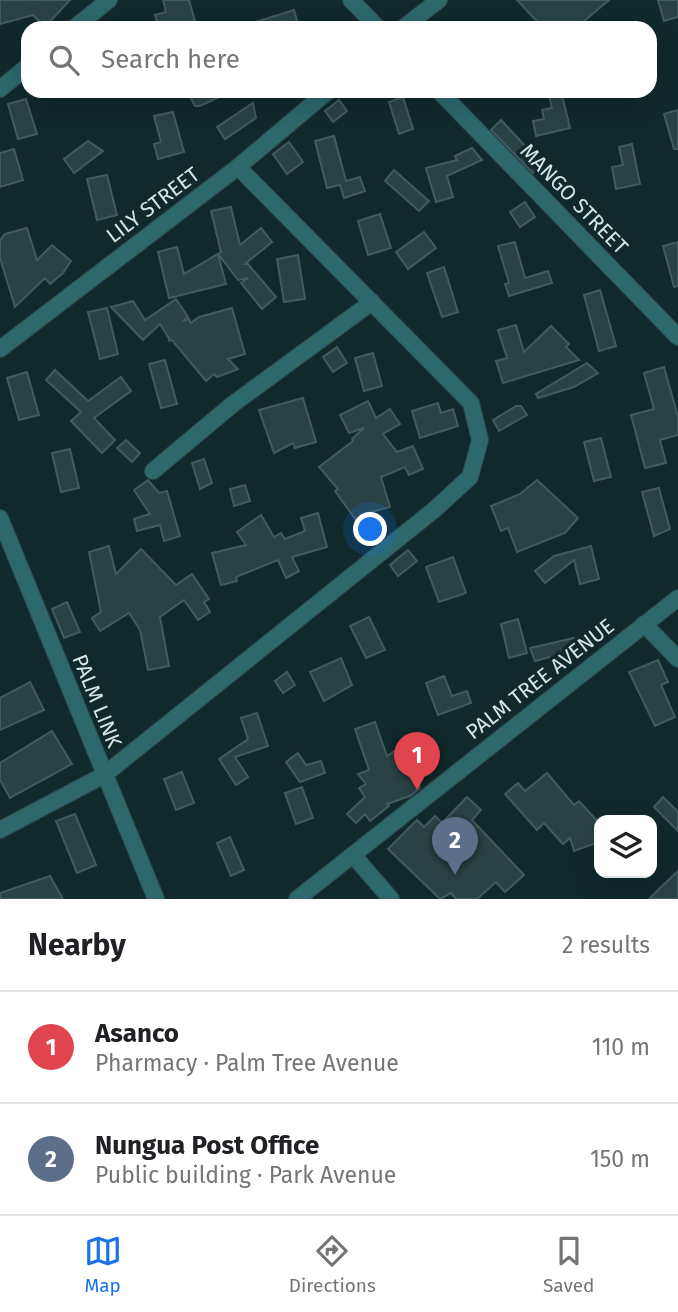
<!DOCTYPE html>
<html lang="en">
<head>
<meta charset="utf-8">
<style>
  :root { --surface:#fff; --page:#f2f2f2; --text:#202124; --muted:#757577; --line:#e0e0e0; --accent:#1a73e8 }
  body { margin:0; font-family:"Fira Sans",sans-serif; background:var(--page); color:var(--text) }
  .controls { position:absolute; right:21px; bottom:21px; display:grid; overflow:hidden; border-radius:14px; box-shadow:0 7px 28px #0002 }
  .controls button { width:63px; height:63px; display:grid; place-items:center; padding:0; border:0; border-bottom:2px solid var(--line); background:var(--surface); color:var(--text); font:35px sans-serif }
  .you { position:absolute; left:371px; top:530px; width:24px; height:24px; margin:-18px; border:5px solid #fff; border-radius:50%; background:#1a73e8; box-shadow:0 0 0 10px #1a73e833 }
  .badge { display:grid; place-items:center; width:46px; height:46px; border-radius:50%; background:var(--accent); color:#fff; font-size:23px; font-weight:700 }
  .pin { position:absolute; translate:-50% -58px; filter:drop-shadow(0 2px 4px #0008) }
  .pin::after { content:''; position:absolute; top:37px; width:24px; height:21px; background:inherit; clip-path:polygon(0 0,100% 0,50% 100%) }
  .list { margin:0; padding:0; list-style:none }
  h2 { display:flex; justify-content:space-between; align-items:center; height:91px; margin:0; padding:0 28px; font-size:30px }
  h2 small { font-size:23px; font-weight:400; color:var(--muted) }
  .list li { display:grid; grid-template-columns:46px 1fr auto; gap:21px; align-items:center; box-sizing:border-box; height:112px; padding:0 28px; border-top:2px solid var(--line) }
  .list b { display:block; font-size:26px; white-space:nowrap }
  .list p { margin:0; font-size:23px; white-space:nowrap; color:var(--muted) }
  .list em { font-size:23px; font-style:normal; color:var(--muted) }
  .icon { flex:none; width:38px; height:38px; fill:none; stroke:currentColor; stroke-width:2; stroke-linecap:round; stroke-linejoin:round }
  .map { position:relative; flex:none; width:678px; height:899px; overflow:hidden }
  .search { position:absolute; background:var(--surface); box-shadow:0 7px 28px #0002; left:21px; right:21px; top:21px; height:77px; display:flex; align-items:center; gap:18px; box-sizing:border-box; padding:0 24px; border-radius:21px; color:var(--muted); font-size:26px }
  .sheet { height:315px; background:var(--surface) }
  nav { display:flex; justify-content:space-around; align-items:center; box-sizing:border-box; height:98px; border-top:2px solid var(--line); background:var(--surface); font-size:19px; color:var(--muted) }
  nav a { display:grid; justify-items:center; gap:4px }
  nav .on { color:var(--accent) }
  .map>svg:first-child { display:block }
  .building { fill:#294345; stroke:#425c5e; stroke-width:2 }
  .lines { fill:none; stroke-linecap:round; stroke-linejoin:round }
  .street-casing { stroke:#304749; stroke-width:18 }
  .street { stroke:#2c686c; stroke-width:16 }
  .labels { text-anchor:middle; stroke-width:7; stroke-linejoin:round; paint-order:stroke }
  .street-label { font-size:21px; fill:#d7e6e7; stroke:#10292b }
</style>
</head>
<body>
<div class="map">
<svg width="678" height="899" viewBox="0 0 678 899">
  <rect width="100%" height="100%" fill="#10292b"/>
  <g class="building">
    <polygon points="0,0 70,0 45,27 33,15 0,24"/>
    <polygon points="163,0 189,0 197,28 159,28 155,15 166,12"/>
    <polygon points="517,0 609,0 576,28 543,28"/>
    <polygon points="658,0 678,0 678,17 664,21"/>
    <polygon points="294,10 299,28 247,28 246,25"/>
    <polygon points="187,91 232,91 200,106 195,106"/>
    <polygon points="548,91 561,91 570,128 536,136 533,121 544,119 542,110 552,108"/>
    <polygon points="403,97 413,129 399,134 389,102"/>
    <polygon points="26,99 37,134 18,139 8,104"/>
    <polygon points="339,100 347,111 333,122 325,111"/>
    <polygon points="253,103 256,118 225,139 217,127"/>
    <polygon points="678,110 678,149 674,149 664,114"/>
    <polygon points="173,112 184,152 158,159 154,144 161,142 154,116"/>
    <polygon points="501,120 541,163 533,173 491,130"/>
    <polygon points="334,136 346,181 360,177 365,191 344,198 340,185 327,188 315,141"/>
    <polygon points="88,141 103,151 74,173 64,159"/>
    <polygon points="289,142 303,162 287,174 273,154"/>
    <polygon points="632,144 640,184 616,189 612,167 623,165 619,147"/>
    <polygon points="472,148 482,160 447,176 453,197 436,202 426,168 457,160 455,156"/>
    <polygon points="14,149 23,180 0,187 0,153"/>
    <polygon points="394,170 429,201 419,211 385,181"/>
    <polygon points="107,175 117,215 97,220 87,179"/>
    <polygon points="525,202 535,217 520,227 510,212"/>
    <polygon points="231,207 240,245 261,228 272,242 245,264 248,264 276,297 262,309 241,283 248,278 238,280 218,254 226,284 169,298 158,252 177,247 184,274 221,252 211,211"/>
    <polygon points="380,214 391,248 368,255 358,221"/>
    <polygon points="27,228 37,260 52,245 71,261 63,273 50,284 45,278 15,307 0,258 0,240 5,234"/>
    <polygon points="424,232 436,248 408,269 396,252"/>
    <polygon points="515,242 525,278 548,271 552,283 509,296 505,284 509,283 498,246"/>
    <polygon points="678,242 678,286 674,287 663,246"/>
    <polygon points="298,255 305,299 284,302 277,259"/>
    <polygon points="444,267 458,312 442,317 427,273"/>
    <polygon points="600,290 616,346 599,351 584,295"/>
    <polygon points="176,299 188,317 183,321 189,319 191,323 199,317 232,308 245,354 228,359 238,369 217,377 214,374 206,381 172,340 168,341 170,340 160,324 143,340 111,307 133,301 145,320"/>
    <polygon points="107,308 118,354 100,359 88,312"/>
    <polygon points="516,325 524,352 551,326 569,344 566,347 579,360 503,383 496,361 507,358 498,330"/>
    <polygon points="337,347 347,363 333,372 323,357"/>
    <polygon points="373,353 382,386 364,391 355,358"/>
    <polygon points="165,360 177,404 161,408 149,364"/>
    <polygon points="587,363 598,373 574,387 538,398 536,394"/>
    <polygon points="664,367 678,417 678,435 660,440 666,463 645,468 631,415 654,409 644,373"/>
    <polygon points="55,370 88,401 121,377 131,391 94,418 115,440 102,453 71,421 81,412 46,380"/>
    <polygon points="27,372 39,415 19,420 7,378"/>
    <polygon points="303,398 316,442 295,448 293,443 274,453 259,410"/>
    <polygon points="368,401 376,418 390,409 400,424 383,434 397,452 413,446 423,469 409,475 405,467 381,477 390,507 367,513 381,533 371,541 335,491 338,489 319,467 353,441 352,439 364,428 349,433 340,415"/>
    <polygon points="438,403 441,413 453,409 458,426 420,438 412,411"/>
    <polygon points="516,406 521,406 527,415 499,431 493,420"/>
    <polygon points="601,438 611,477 594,481 584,442"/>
    <polygon points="126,440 140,453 132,462 117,448"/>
    <polygon points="70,449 79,488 61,492 52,453"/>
    <polygon points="204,459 212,483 200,489 192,463"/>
    <polygon points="148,480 159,493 167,491 180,536 164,541 160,525 137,531 134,519 150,514 134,490"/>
    <polygon points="537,480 578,518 565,533 517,552 508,528 501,531 491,506 520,494"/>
    <polygon points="245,485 250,501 234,506 230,489"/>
    <polygon points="659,488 670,529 654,536 642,492"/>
    <polygon points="318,513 327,547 292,557 299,571 286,578 278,560 236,577 237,581 221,585 212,553 246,545 237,532 261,515 274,537 281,533 285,539 305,531 301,518"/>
    <polygon points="109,546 116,574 141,549 176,585 192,574 209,599 204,602 210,612 198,620 184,600 160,617 169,666 148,670 140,630 129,613 100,631 92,618 101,612 89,552"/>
    <polygon points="591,546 599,579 580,584 574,560 545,583 535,571 554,556"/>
    <polygon points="408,550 417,561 398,576 390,565"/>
    <polygon points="453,557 466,593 439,602 426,567"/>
    <polygon points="67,602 80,632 64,638 52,609"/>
    <polygon points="369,617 385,650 366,658 350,626"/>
    <polygon points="518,619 527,653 509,658 501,624"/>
    <polygon points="574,638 576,650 535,661 530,648"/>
    <polygon points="341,658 352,685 324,701 310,672"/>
    <polygon points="658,660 668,682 661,685 675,717 655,726 629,672"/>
    <polygon points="287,672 295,685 283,693 275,681"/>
    <polygon points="444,676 452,696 467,691 471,703 438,715 426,683"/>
    <polygon points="30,682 44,710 0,730 0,698"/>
    <polygon points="257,713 268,746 235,757 248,777 236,785 219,759 248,739 241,718"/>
    <polygon points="375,722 387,756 412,739 422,752 411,760 420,788 410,796 387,804 389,806 370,821 365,814 356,823 347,814 365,797 359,788 366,784 358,774 369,770 355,729"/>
    <polygon points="52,731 72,764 10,798 0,780 0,763"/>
    <polygon points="298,753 306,765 321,761 325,773 300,782 286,762"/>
    <polygon points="182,772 194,803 176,810 164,779"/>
    <polygon points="547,773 574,805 579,801 599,823 599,842 574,851 570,838 563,844 544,823 537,830 505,794 518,783 525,791"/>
    <polygon points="302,787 313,818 296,824 285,793"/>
    <polygon points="467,797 481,810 472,820 524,875 505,892 496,882 477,899 456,899 451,893 440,899 388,849 417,820 424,827 435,816 442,823"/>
    <polygon points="663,797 678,812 678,831 654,807"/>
    <polygon points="75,814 96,865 77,873 56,821"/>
    <polygon points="230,837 244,870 231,876 217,843"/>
    <polygon points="678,871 678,899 649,899 660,888"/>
    <polygon points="50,876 63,899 0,899 0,893"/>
  </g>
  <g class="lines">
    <g class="street-casing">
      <g id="street">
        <polyline points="351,0 378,28"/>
        <polyline points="74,28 109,0"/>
        <polyline points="403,28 439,0"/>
        <polyline points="0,89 28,66"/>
        <polyline points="439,91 678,337"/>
        <polyline points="0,349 238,167 328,91"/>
        <polyline points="153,471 233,404 372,302"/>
        <polyline points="0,518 156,899"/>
        <polyline points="644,624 678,659"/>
        <polyline points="0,830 104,775 434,510 470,477 480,440 471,403 238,167"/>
        <polyline points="353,855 391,899"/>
        <polyline points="297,899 678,598"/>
      </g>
    </g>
    <use href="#street" class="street"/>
  </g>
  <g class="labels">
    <g class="street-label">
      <text transform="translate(574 199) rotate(46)" y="7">MANGO STREET</text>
      <text transform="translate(153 205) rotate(-37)" y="7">LILY STREET</text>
      <text transform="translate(540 679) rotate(-38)" y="7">PALM TREE AVENUE</text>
      <text transform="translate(97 701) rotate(68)" y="7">PALM LINK</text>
    </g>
  </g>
</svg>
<div class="controls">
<button><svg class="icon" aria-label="layers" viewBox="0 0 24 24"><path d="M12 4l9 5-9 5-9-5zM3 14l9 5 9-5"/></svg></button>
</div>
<div class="you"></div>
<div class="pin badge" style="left:417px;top:790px;background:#e0444e">1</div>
<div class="pin badge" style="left:455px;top:875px;background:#5c6f8a">2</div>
<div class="search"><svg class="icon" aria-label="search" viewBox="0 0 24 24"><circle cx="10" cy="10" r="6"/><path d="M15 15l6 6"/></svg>Search here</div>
</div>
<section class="sheet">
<h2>Nearby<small>2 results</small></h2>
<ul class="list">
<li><span class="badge" style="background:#e0444e">1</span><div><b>Asanco</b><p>Pharmacy · Palm Tree Avenue</p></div><em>110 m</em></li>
<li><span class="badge" style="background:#5c6f8a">2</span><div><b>Nungua Post Office</b><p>Public building · Park Avenue</p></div><em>150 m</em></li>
</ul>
</section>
<nav>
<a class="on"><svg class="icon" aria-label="map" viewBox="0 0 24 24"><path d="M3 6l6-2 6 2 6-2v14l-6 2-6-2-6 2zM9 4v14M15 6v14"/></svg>Map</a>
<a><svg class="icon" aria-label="directions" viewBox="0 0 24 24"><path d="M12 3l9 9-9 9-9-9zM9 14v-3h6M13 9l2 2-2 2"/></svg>Directions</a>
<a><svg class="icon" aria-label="saved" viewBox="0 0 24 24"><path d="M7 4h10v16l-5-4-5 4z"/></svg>Saved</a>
</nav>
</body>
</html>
